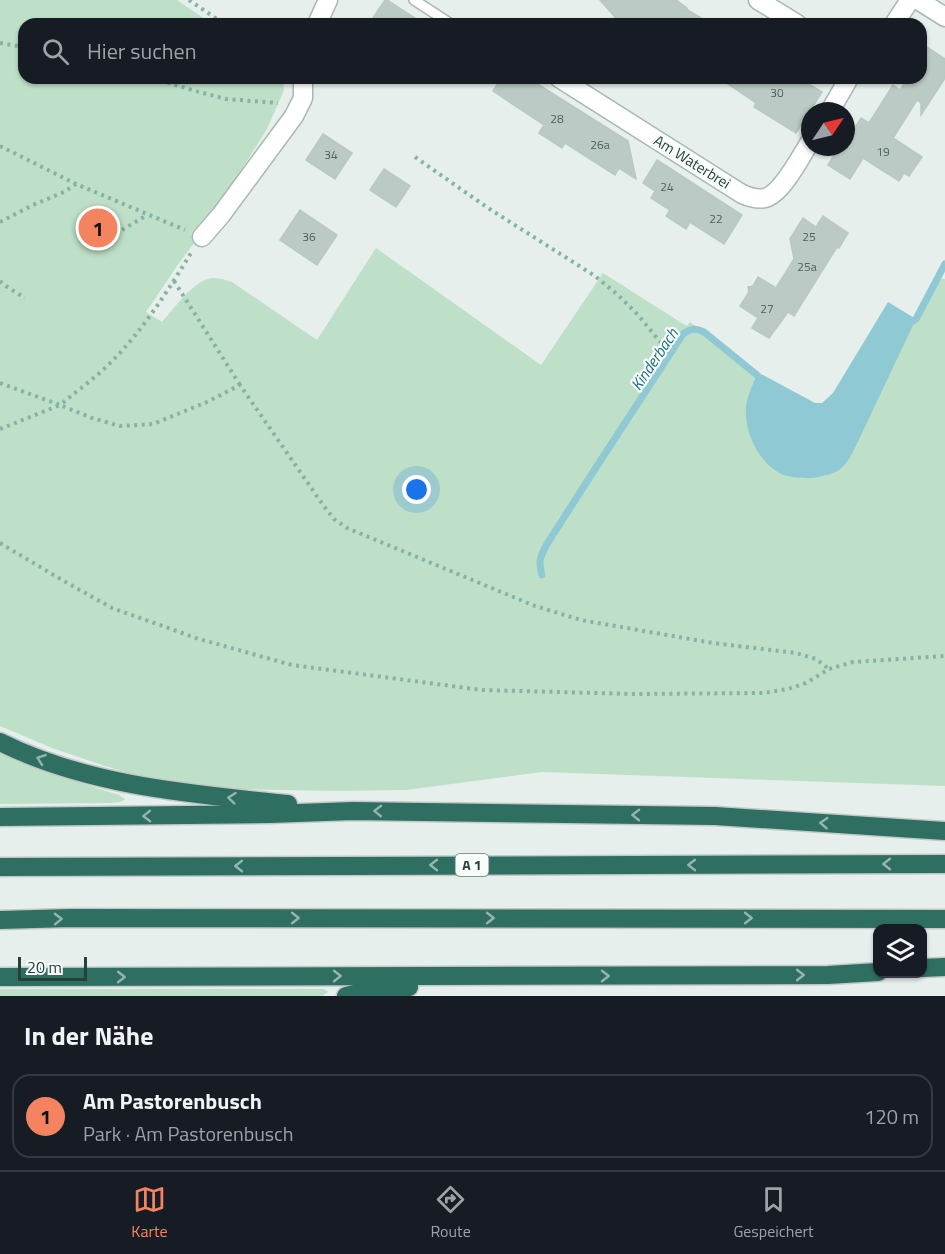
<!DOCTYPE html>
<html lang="de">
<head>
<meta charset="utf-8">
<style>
  :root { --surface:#171b24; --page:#242831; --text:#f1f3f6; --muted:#9ea1a6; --line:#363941; --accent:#f4845f }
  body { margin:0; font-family:"Titillium Web",sans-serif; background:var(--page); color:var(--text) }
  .controls { position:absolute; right:18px; bottom:18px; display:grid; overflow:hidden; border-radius:12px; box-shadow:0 2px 4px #0004 }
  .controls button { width:54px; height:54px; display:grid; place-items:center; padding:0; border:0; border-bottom:2px solid var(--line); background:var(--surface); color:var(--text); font:30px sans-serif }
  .compass { position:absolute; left:801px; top:102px; width:54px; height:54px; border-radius:50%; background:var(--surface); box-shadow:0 2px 4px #0004; rotate:55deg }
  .scale { position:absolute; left:18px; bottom:15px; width:69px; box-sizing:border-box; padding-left:6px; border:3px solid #24423a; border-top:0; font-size:16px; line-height:21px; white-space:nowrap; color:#24423a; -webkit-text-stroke:4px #f7fbf9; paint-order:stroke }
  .you { position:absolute; left:417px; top:490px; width:21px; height:21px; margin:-15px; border:4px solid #fff; border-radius:50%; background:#1a73e8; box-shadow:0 0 0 9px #1a73e833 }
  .badge { display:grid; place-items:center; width:39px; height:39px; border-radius:50%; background:var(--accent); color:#111; font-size:20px; font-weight:700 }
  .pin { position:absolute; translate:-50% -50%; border:3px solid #fff; box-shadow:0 2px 6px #0006 }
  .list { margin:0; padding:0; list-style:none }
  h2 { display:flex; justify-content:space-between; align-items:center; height:78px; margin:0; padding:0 24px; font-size:26px }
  h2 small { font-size:20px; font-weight:400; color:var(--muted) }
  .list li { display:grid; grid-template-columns:39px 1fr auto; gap:18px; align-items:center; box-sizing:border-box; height:84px; margin:0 12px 12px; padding:0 12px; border:2px solid var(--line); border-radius:18px }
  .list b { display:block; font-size:22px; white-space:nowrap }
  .list p { margin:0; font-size:20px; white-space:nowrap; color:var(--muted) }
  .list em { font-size:20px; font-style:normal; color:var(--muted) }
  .icon { flex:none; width:33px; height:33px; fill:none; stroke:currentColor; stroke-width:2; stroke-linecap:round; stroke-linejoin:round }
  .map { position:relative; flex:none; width:945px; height:996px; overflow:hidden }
  .search { position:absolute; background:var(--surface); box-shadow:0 2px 4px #0004; left:18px; right:18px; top:18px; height:66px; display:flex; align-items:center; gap:15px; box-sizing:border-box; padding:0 21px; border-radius:18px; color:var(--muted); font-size:22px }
  .sheet { height:174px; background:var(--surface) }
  nav { display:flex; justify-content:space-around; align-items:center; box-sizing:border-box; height:84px; border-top:2px solid var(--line); background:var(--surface); font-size:16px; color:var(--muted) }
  nav a { display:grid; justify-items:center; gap:3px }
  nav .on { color:var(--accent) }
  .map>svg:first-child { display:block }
  .green { fill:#bfe0c8 }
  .water { fill:#8ec9d4 }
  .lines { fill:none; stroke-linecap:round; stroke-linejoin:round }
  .stream { stroke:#8ec9d4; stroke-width:7 }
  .building { fill:#bbcac4; stroke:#b8c9c2; stroke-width:1.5 }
  .lane-casing { stroke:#a8b8b2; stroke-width:12 }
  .street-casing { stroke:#a8b8b2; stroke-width:21 }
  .highway-casing { stroke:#c2cac8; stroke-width:21 }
  .path { stroke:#86b3a5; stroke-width:4; stroke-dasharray:3 4.5; stroke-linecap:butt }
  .lane { stroke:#fff; stroke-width:9 }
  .street { stroke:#fff; stroke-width:18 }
  .highway { stroke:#2f6f62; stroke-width:18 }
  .oneway { stroke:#93b5ae }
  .labels { text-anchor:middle; stroke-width:4.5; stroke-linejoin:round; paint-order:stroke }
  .number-label { font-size:12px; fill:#4a645c }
  .shield { fill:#f7fbf9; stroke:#637a73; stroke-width:1.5 }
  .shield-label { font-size:14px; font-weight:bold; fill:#24423a }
  .street-label { font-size:15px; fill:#24423a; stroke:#f7fbf9 }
  .water-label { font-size:16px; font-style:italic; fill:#1c6f80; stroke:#f7fbf9 }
</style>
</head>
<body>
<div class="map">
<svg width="945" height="996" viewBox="0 0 945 996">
  <rect width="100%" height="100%" fill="#e6efeb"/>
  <g class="green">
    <path d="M0,0H177L212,24H24V78H283L284,90L267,129L203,231L177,266L146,312L162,322C174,309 194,279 213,278C219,278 226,280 232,282L317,340L376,248L541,365L603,273L677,320L687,326L690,322L763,375H757L801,478L826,476L907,336L939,278L945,279V786L542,772L406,790L335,791L229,789L143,777L108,767L52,748L0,726Z"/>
    <polygon points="0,752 53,774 119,795 125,799 121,802 111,803 0,804"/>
    <polygon points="0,989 324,989 328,992 322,996 0,996"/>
  </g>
  <path class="water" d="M888,302L916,319L853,452C849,459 845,466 839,470C831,475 821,477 812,478C803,478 793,478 784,475C762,466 747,439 746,415C745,400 751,388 757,375H763L815,403H822L833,393Z"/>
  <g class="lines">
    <g class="stream">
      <polyline points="909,324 916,319 945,264"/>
      <path d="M542,575C538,561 540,557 547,544L595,469L683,334C692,328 695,328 704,332L757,375L762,383"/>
    </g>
  </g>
  <g class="building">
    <polygon points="385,0 387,0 424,24 369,24"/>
    <polygon points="600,0 676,0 687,8 686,9 711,24 621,24"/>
    <polygon points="927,47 945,59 945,78 921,115 921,103 917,100 893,138 922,157 909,176 904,173 899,181 863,158 850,179 828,165 839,147 846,147 846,142 861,118 869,123 893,85 900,90 908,78 921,78 921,57"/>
    <polygon points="501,78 528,78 628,141 636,179 619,168 615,175 565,143 562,148 539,133 544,125 493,91"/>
    <polygon points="719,78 799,78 822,92 796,133 754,107 756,103"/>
    <polygon points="323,134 352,153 335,179 306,160"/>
    <polygon points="657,160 742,215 724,244 690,222 686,229 666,216 670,210 651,198 655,191 643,183"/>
    <polygon points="384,169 410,186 396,207 370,190"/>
    <polygon points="300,210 337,235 317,265 280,240"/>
    <polygon points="823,216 848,233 839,248 837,247 794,316 788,312 769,338 752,328 758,318 740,306 749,292 748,287 753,286 758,277 776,288 794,259 790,239 803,218 816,227"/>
  </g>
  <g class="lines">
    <g class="lane-casing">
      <polyline id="lane" points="414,0 451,24"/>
    </g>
    <g class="street-casing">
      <g id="street">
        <polyline points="758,0 797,24"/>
        <polyline points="918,0 945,17"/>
        <polyline points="317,24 328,0"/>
        <polyline points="894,24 910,0"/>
        <path d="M559,78L742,194C749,197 757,200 765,198C782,194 801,156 810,142"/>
        <polyline points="830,111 849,78"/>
        <polyline points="202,237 221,215 294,116 303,98 303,78"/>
      </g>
    </g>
    <g class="highway-casing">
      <g id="highway">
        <path d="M0,742C88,786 192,794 288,804"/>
        <polyline points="0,817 270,814 353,811 715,816 945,831"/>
        <polyline points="0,867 945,864"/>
        <polyline points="0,920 71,918 945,919"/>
        <polyline points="922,968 945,967"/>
        <polyline points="0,977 828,975 878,972"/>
        <polyline points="346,996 363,992 409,987"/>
      </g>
    </g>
    <g class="path">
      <polyline points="189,0 224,24"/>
      <polyline points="0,43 24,47"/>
      <polyline points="153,78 192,90 226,99 278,103"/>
      <polyline points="0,146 76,184"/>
      <polyline points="415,157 488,208 595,276 618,295 639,316 661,343"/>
      <polyline points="0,222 33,205 64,192 76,184 185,230"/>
      <polyline points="122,230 147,215"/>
      <polyline points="0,281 4,285 25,298"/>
      <polyline points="174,281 240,385"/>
      <path d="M0,383L60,405C78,390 98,376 114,359C143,330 169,289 191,253"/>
      <polyline points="0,429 60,405 92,418 120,426 153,424 207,402 240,385 323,505 334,519 347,528 535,606 581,620 713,643 796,653 816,659 829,669"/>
      <polyline points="0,543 62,580 112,608 199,639 292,665 482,690 634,694 763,693 788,689 806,683 829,669 853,662 945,656"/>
    </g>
    <use href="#lane" class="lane"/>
    <use href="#street" class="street"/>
    <use href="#highway" class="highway"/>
  </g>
  <defs><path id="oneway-chevron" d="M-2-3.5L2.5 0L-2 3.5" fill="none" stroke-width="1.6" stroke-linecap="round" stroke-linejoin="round" transform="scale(1.5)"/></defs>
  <g class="oneway">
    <use href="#oneway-chevron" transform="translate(41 759) rotate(-160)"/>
    <use href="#oneway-chevron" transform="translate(232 798) rotate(-174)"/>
    <use href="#oneway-chevron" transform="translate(378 811) rotate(-179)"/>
    <use href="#oneway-chevron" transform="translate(636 815) rotate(-179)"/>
    <use href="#oneway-chevron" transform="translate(147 816) rotate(179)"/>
    <use href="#oneway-chevron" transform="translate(824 823) rotate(-176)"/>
    <use href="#oneway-chevron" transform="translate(887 864) rotate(180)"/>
    <use href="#oneway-chevron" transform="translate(434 865) rotate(180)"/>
    <use href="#oneway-chevron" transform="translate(692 865) rotate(180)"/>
    <use href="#oneway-chevron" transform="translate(239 866) rotate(180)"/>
    <use href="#oneway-chevron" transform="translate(295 918)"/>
    <use href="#oneway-chevron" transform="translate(490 918)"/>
    <use href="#oneway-chevron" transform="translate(748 918)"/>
    <use href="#oneway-chevron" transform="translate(58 919) rotate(-1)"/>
    <use href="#oneway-chevron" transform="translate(800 975)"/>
    <use href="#oneway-chevron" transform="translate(337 976)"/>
    <use href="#oneway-chevron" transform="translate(605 976)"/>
    <use href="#oneway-chevron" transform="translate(121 977)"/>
  </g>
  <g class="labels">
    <g class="number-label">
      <text x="777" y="97">30</text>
      <text x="557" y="123">28</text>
      <text x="600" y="149">26a</text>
      <text x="883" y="156">19</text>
      <text x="331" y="159">34</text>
      <text x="667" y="191">24</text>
      <text x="716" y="223">22</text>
      <text x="309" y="241">36</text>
      <text x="809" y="241">25</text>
      <text x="807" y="271">25a</text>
      <text x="767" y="313">27</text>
    </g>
    <rect class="shield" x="455.5" y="854" width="33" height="22" rx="4.5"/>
    <g class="shield-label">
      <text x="472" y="870">A 1</text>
    </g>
    <g class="street-label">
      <text transform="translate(692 162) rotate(32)" y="5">Am Waterbrei</text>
    </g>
    <g class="water-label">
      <text transform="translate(654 359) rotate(-56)" y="6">Kinderbach</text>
    </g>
  </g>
</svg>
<div class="controls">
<button><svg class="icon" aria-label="layers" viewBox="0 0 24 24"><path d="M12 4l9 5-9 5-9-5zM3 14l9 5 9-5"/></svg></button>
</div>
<svg class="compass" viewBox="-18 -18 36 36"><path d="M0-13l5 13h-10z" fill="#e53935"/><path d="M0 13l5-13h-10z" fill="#9ea1a6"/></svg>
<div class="scale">20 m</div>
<div class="you"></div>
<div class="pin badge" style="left:98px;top:228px">1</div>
<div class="search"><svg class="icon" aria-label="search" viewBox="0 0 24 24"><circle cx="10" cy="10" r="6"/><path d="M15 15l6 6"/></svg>Hier suchen</div>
</div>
<section class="sheet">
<h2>In der Nähe<small></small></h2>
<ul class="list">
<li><span class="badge">1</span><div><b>Am Pastorenbusch</b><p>Park · Am Pastorenbusch</p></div><em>120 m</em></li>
</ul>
</section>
<nav>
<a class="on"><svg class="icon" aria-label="map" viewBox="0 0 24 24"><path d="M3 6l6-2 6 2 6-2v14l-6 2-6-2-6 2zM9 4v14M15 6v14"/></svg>Karte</a>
<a><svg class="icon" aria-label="directions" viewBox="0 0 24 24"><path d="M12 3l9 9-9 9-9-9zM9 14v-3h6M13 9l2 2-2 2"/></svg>Route</a>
<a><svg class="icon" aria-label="saved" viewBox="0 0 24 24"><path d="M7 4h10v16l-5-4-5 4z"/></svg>Gespeichert</a>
</nav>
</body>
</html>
